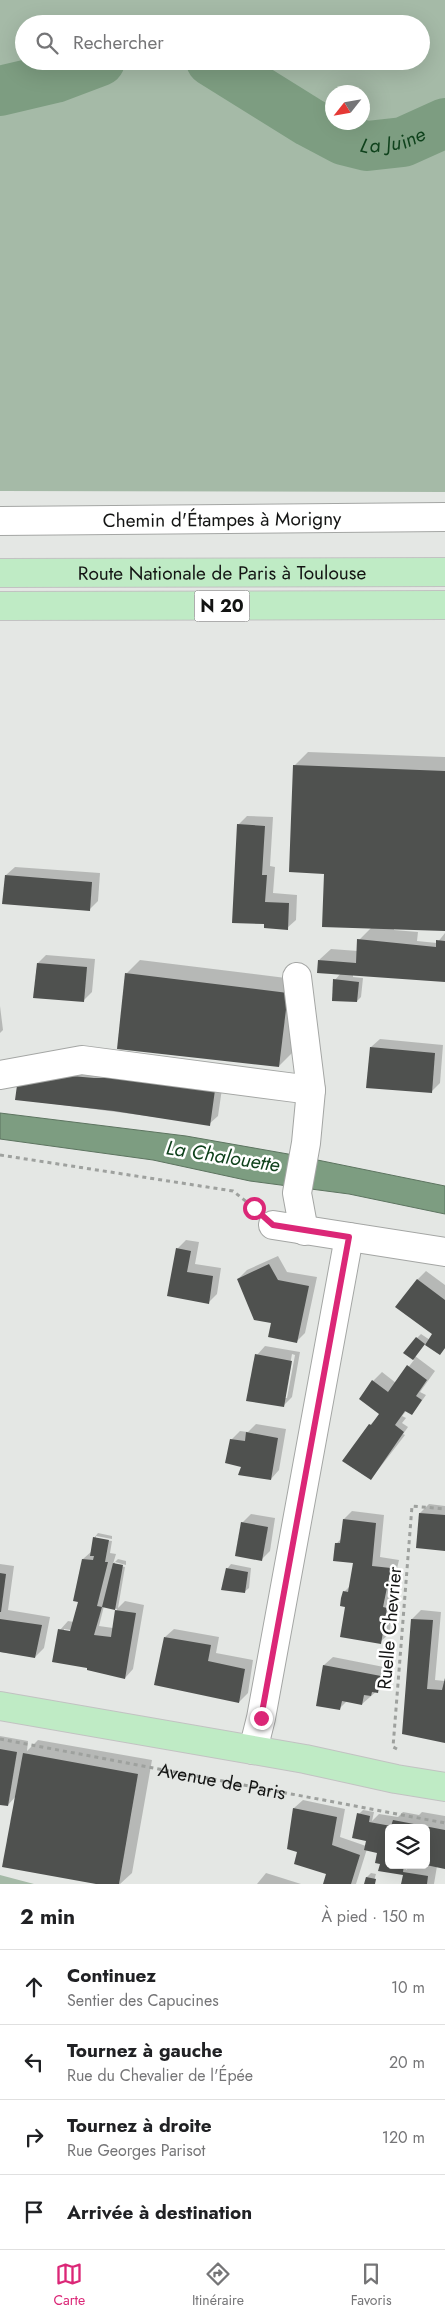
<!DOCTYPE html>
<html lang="fr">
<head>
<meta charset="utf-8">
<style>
  :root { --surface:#fff; --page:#f6f6f6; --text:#202124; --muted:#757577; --line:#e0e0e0; --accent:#db2777 }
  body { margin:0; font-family:Jost,sans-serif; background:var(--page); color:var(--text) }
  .controls { position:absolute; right:15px; bottom:15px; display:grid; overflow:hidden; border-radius:8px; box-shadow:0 5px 20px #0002 }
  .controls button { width:45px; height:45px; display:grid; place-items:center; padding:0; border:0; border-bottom:1px solid var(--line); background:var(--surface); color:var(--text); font:25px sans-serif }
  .compass { position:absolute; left:325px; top:85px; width:45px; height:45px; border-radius:50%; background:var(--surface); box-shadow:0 5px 20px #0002; rotate:239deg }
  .stop { position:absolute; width:15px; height:15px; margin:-11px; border:4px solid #db2777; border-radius:50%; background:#fff }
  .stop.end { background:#db2777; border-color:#fff; box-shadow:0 1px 5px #0008 }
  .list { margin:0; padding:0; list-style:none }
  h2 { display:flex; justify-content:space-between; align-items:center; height:65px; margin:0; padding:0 20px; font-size:21px }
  h2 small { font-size:16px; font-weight:400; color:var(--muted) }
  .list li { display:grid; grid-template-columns:32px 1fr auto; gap:15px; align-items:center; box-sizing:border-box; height:75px; padding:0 20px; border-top:1px solid var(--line) }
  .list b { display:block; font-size:19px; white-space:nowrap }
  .list p { margin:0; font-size:16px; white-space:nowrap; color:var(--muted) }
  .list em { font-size:16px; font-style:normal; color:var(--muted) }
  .icon { flex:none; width:28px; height:28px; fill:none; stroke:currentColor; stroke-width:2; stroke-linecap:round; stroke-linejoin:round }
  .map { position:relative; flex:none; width:445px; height:1884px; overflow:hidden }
  .search { position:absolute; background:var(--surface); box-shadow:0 5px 20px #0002; left:15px; right:15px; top:15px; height:55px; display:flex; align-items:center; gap:12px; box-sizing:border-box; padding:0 18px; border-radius:28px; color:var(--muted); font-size:19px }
  .sheet { height:365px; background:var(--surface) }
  nav { display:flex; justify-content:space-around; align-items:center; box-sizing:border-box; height:70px; border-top:1px solid var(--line); background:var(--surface); font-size:14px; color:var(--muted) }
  nav a { display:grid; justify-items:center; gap:2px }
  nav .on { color:var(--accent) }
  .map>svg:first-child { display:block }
  .green { fill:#a5baa7; fill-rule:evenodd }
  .water { fill:#7d9d81; stroke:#5d7460 }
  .shadow { fill:#0003; fill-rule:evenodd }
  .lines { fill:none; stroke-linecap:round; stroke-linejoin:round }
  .river { stroke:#7d9d81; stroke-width:50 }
  .building { fill:#4f514f }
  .minor-casing { stroke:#a4a6a4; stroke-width:30 }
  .major-casing { stroke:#c2c2c2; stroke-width:30 }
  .path { stroke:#9ea19e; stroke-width:3; stroke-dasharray:4 4; stroke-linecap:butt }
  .minor { stroke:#fff; stroke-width:28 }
  .major { stroke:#bfebc5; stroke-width:28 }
  .route { stroke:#db2777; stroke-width:6 }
  .labels { text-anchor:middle; stroke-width:5; stroke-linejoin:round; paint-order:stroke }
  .shield { fill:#fff; stroke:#5a5a5a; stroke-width:1 }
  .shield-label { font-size:18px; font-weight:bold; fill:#131413 }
  .street-label { font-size:19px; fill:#131413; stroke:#fff }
  .water-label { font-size:20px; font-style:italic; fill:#0f421c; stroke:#fff }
</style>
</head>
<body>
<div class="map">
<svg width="445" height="1884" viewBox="0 0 445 1884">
  <rect width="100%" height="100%" fill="#e4e7e4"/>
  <g class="green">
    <path d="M0,0H445V492L0,491ZM24,24H421V61H24ZM332,92H362V122H332Z"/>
    <polygon points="0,1875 34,1884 0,1884"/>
  </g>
  <polygon class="water" points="0,1113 186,1136 288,1154 445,1186 445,1214 349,1194 250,1181 153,1160 0,1139"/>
  <g class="shadow">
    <polygon points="308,752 445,757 445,929 394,928 394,930 418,932 417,941 437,943 445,933 445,981 353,974 353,977 363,978 361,997 357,1001 335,980 341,973 319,960 331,949 358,951 359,940 372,927 325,872 294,766"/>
    <polygon points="247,816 273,817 270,866 275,867 273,893 297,895 296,920 287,928 265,927 238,825"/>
    <polygon points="15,867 100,873 98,901 89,910 6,875"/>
    <polygon points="46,955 95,959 92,992 83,1001 38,963"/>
    <polygon points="140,960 302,980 293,1052 279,1066 126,974"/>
    <polygon points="0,1006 3,1030 0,1033"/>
    <polygon points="380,1039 443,1045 440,1083 431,1092 371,1047"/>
    <polygon points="31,1067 223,1082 218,1116 209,1124 16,1099"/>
    <polygon points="186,1240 199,1242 195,1264 221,1268 217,1294 209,1302 169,1295 177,1249"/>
    <polygon points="278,1256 287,1272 317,1277 305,1333 297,1341 273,1322 238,1279 247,1270"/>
    <polygon points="426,1271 445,1285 445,1348 439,1354 425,1344 415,1356 435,1371 420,1392 426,1395 416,1409 412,1414 407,1410 402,1416 406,1418 402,1423 408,1427 403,1434 405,1435 371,1479 370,1425 381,1414 373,1381 382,1372 396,1383 414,1360 405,1353 417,1338 421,1334 430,1340 434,1334 417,1280"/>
    <path d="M265,1346L300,1352L292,1397L283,1406L257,1355ZM292,1354L295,1355L287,1398H284Z"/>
    <polygon points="256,1424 286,1429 279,1470 271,1479 242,1466 231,1440 240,1431 248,1432"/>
    <polygon points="429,1504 445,1506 445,1550 420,1513"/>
    <polygon points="352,1511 384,1515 380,1557 399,1560 390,1598 395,1599 389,1634 380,1642 347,1606 344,1592 351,1585 355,1562 337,1543 342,1538 344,1519"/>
    <polygon points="251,1514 275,1518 270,1551 261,1560 242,1523"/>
    <path d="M98,1533L112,1536V1539L96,1536V1539L112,1541L110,1553L116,1554L113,1564L115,1562V1565L125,1567L118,1608L125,1601L144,1605L133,1669L125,1678L60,1630L68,1621L74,1622L79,1603L83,1559L92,1551L94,1538ZM104,1606L117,1609L113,1628L99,1626ZM64,1629L77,1631H64Z"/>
    <polygon points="118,1559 126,1561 126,1565 115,1562"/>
    <polygon points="0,1564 14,1566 8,1610 50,1617 44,1648 35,1657 0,1652"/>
    <polygon points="231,1564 251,1568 249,1588 244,1592 227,1569"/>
    <polygon points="421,1610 441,1612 435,1680 445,1681 445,1679 445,1742 403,1733 412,1619"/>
    <polygon points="174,1629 219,1637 216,1653 253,1660 248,1693 239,1702 165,1637"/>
    <polygon points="333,1657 389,1668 386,1683 362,1704 347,1701 339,1709 324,1665"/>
    <polygon points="0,1736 28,1741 27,1751 38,1740 152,1760 132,1873 120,1884 103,1884 16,1796 8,1805 0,1804"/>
    <path d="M303,1800L345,1809L340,1837L366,1846L367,1840L359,1814L363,1810L374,1812L372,1821L379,1814L398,1817L403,1812L419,1815L422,1812L445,1816V1867L437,1866L434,1884H403L404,1872L402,1874L381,1865L378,1852L367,1849L356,1884H324L327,1873L299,1851L294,1808ZM389,1828H426V1865H411L406,1870L407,1865H389Z"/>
    <polygon points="266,1873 301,1884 257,1884"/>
    <polygon points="371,1873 376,1874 373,1884 365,1884 367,1877"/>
  </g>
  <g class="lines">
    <g class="river">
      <path id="s1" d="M211,61L309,122L343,140L367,146L403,142L445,123"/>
      <polyline points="0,91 55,78 100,61"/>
    </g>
  </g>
  <g class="building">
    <polygon points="293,765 445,771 445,931 322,927 324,874 289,872"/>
    <polygon points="237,824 265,826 262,875 267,875 265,902 289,903 288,930 264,928 264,924 232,923"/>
    <polygon points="5,875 92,882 90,911 2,904"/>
    <polygon points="357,939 436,947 436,940 445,941 445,982 317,973 318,960 356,963"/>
    <polygon points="37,963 87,967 84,1002 33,998"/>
    <polygon points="125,973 288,993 279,1067 117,1049"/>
    <polygon points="333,979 359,982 357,1002 332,1001"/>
    <polygon points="370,1047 435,1053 432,1093 366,1088"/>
    <polygon points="38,1073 94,1078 121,1078 215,1090 210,1126 114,1111 15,1100 18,1078"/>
    <polygon points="176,1248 191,1251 187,1272 213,1276 209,1304 167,1296"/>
    <polygon points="269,1264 278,1280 309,1286 297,1343 268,1337 271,1323 254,1320 237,1279"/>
    <polygon points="417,1279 445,1300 445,1348 440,1355 425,1345 432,1334 395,1307"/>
    <polygon points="416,1337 425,1344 413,1360 403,1353"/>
    <polygon points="255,1354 292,1361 284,1407 246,1401"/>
    <polygon points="407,1365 427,1380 416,1396 422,1400 412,1415 405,1411 395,1425 404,1432 371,1480 342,1461 369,1424 371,1425 379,1414 359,1399 372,1380 388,1392"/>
    <polygon points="246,1432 278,1438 271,1480 238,1475 241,1467 225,1463 230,1439 245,1441"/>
    <polygon points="419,1513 445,1515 445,1551 416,1548"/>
    <polygon points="343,1519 376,1523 372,1566 391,1568 383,1607 387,1608 381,1644 340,1637 345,1607 340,1606 341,1598 343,1591 348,1592 353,1563 333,1561 335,1543 340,1543"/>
    <polygon points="241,1522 268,1527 262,1561 235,1556"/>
    <polygon points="93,1537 109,1540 105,1562 108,1562 97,1606 102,1607 94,1635 111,1637 115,1610 102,1607 113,1563 123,1565 115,1610 136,1613 125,1679 87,1670 87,1668 52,1662 58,1629 70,1631 78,1602 73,1601 82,1559 93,1560 94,1556 90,1556"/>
    <polygon points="226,1568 248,1572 245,1593 221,1590"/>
    <polygon points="0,1573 6,1574 1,1612 0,1612"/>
    <polygon points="0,1619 42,1625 35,1658 0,1652"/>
    <polygon points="411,1619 433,1620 427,1689 442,1690 445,1678 445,1743 402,1734"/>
    <polygon points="164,1637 211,1645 208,1661 245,1669 239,1703 154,1685"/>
    <polygon points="323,1665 381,1676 378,1693 372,1692 371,1696 364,1695 362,1705 342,1701 340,1710 316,1706"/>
    <polygon points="0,1749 17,1752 8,1806 0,1805"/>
    <polygon points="23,1753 138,1774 119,1884 96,1884 2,1867"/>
    <polygon points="293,1808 337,1817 332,1845 360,1855 351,1884 323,1884 326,1874 294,1864 297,1852 287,1849"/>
    <polygon points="357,1813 370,1816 369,1822 391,1826 393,1820 445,1830 445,1869 426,1865 426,1828 389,1828 389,1865 404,1865 403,1872 428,1876 427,1884 401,1884 403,1875 378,1871 380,1864 375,1863 377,1853 364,1850 366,1841 352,1838"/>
    <polygon points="366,1877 376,1879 375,1884 364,1884"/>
  </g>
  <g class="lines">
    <g class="minor-casing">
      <g id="minor">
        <path id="s3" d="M0,521L445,517"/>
        <polyline points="297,977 311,1090 306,1143 297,1193 304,1231"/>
        <polyline points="0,1075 82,1060 311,1090"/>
        <polyline points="273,1225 445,1252"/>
        <polyline points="253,1750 261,1718 349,1237"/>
      </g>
    </g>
    <g class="major-casing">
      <g id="major">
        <path id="s4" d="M0,573L445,572"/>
        <polyline points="0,606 445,605"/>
        <polyline points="0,1706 305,1759 396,1779 445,1787"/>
      </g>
    </g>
    <g class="path">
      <polyline points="0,1155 233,1191 253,1207"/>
      <path id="s2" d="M0,1739L445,1823"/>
      <polyline points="397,1749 393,1747 412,1506 445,1509"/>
    </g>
    <use href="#minor" class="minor"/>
    <use href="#major" class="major"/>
  </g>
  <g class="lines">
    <polyline class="route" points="254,1208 273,1225 349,1237 261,1718"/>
  </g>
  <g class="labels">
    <rect class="shield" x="194.5" y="590.5" width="55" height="31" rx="4"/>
    <g class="shield-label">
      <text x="222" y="612">N 20</text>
    </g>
    <g class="street-label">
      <text dy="7" stroke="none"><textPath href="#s3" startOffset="222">Chemin d'Étampes à Morigny</textPath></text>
      <text dy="7" stroke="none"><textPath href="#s4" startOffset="222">Route Nationale de Paris à Toulouse</textPath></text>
      <text transform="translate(389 1628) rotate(-85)" y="7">Ruelle Chevrier</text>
      <text dy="7" stroke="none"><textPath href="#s2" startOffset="226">Avenue de Paris</textPath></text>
    </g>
    <g class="water-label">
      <text dy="7" stroke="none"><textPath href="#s1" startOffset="205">La Juine</textPath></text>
      <text transform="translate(223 1156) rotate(9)" y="7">La Chalouette</text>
    </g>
  </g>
</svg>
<div class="controls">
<button><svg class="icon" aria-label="layers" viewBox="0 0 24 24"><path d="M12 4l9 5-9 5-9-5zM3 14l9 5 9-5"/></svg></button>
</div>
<svg class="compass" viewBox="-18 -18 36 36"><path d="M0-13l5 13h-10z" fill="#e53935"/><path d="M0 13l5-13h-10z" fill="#757577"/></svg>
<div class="stop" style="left:254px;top:1208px"></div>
<div class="stop end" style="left:261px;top:1718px"></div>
<div class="search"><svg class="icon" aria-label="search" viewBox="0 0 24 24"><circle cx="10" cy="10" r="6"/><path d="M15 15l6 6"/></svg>Rechercher</div>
</div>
<section class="sheet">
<h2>2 min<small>À pied · 150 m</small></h2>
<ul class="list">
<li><svg class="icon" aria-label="ahead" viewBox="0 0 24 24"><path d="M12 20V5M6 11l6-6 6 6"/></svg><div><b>Continuez</b><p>Sentier des Capucines</p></div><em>10 m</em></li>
<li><svg class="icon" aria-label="left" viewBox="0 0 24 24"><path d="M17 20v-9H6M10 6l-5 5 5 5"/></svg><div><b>Tournez à gauche</b><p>Rue du Chevalier de l'Épée</p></div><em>20 m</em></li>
<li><svg class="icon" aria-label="right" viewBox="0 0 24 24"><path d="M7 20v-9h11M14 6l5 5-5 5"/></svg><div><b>Tournez à droite</b><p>Rue Georges Parisot</p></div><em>120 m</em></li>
<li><svg class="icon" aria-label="arrive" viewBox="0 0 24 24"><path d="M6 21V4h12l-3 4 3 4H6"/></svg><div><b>Arrivée à destination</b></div></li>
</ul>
</section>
<nav>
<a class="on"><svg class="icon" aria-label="map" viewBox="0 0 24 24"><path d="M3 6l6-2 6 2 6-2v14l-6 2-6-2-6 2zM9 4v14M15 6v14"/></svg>Carte</a>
<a><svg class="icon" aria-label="directions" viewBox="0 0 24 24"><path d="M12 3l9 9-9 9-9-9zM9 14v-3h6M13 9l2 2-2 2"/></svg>Itinéraire</a>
<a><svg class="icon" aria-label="saved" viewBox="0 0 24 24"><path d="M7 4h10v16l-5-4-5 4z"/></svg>Favoris</a>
</nav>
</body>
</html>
